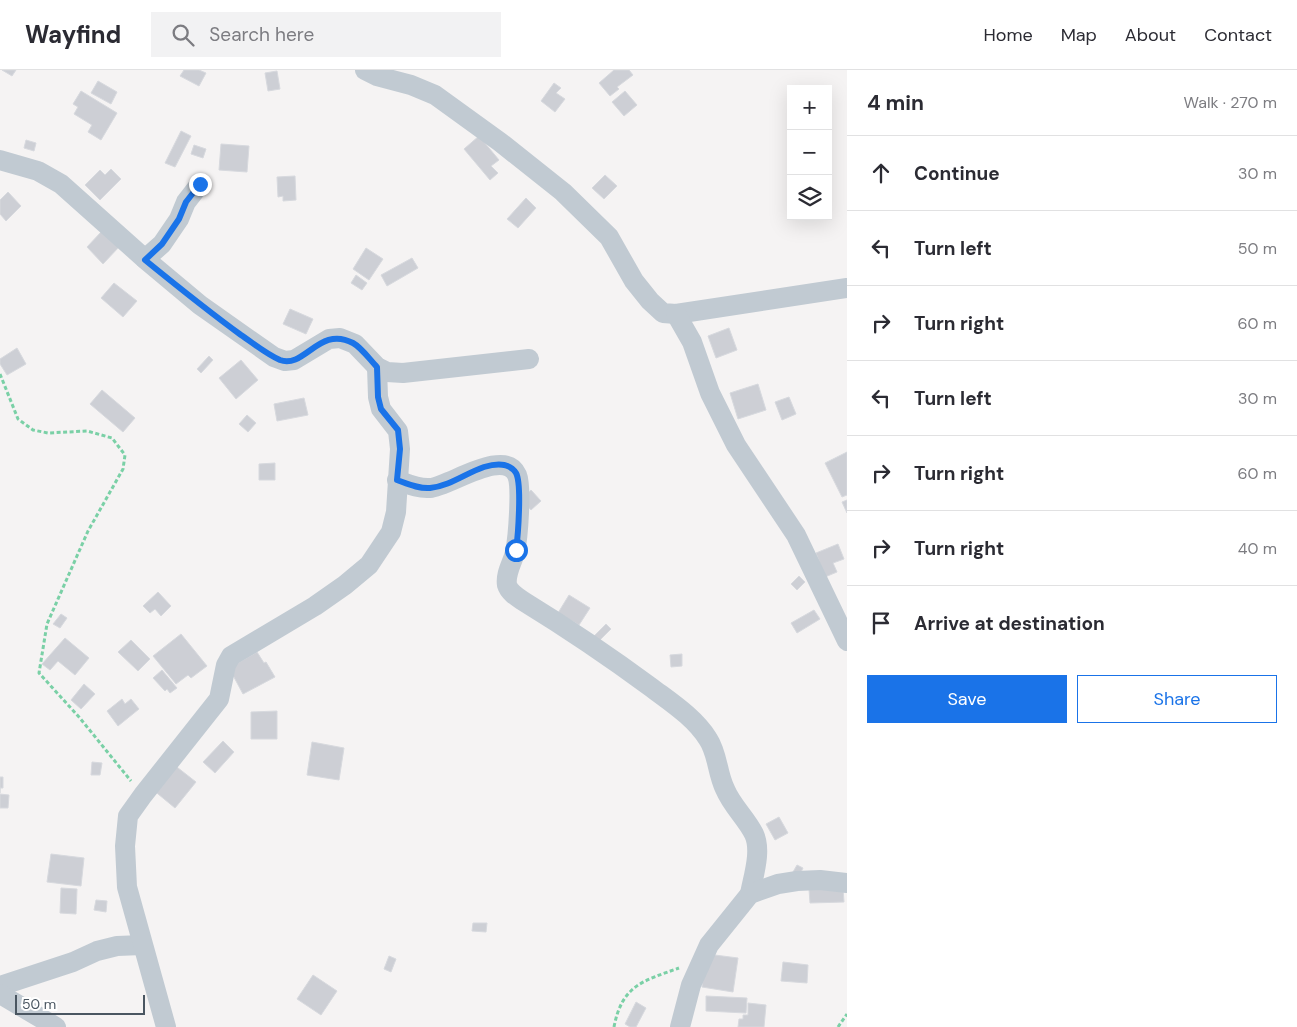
<!DOCTYPE html>
<html lang="en">
<head>
<meta charset="utf-8">
<style>
  :root { --surface:#fff; --page:#f2f2f3; --text:#2b2b33; --muted:#7c7c81; --line:#e1e1e2; --accent:#1a73e8 }
  body { margin:0; font-family:"DM Sans",sans-serif; background:var(--page); color:var(--text) }
  .controls { position:absolute; right:15px; top:15px; display:grid; overflow:hidden; border-radius:0px; box-shadow:0 5px 20px #0002 }
  .controls button { width:45px; height:45px; display:grid; place-items:center; padding:0; border:0; border-bottom:1px solid var(--line); background:var(--surface); color:var(--text); font:25px sans-serif }
  .scale { position:absolute; left:15px; bottom:12px; width:130px; box-sizing:border-box; padding-left:5px; border:2px solid #4a5661; border-top:0; font-size:14px; line-height:18px; white-space:nowrap; color:#4a5661; -webkit-text-stroke:4px #fff; paint-order:stroke }
  .stop { position:absolute; width:15px; height:15px; margin:-11px; border:4px solid #1a73e8; border-radius:50%; background:#fff }
  .stop.end { background:#1a73e8; border-color:#fff; box-shadow:0 1px 5px #0008 }
  .list { margin:0; padding:0; list-style:none }
  h2 { display:flex; justify-content:space-between; align-items:center; height:65px; margin:0; padding:0 20px; font-size:21px }
  h2 small { font-size:16px; font-weight:400; color:var(--muted) }
  .list li { display:grid; grid-template-columns:32px 1fr auto; gap:15px; align-items:center; box-sizing:border-box; height:75px; padding:0 20px; border-top:1px solid var(--line) }
  .list b { display:block; font-size:19px; white-space:nowrap }
  .list em { font-size:16px; font-style:normal; color:var(--muted) }
  .actions { display:flex; gap:10px; padding:15px 20px }
  .actions a { flex:1; padding:11px 0; border:1px solid var(--accent); border-radius:0px; text-align:center; font-size:18px; color:var(--accent) }
  .actions .main { background:var(--accent); color:#fff }
  .icon { flex:none; width:28px; height:28px; fill:none; stroke:currentColor; stroke-width:2; stroke-linecap:round; stroke-linejoin:round }
  .map { position:relative; flex:none; width:847px; height:957px; overflow:hidden }
  header { display:flex; align-items:center; gap:30px; box-sizing:border-box; height:70px; padding:0 25px; background:var(--surface); border-bottom:1px solid var(--line) }
  header strong { font-size:24px }
  nav { display:flex; gap:28px; margin-inline-start:auto; font-size:18px }
  .search { width:350px; height:45px; background:var(--page); display:flex; align-items:center; gap:12px; box-sizing:border-box; padding:0 18px; border-radius:0px; color:var(--muted); font-size:19px }
  main { display:flex }
  aside { flex:1; background:var(--surface) }
  .map>svg:first-child { display:block }
  .building { fill:#cdcfd5; stroke:#d7d9de }
  .lines { fill:none; stroke-linecap:round; stroke-linejoin:round }
  .path { stroke:#7ad0a6; stroke-width:3; stroke-dasharray:4 2.5; stroke-linecap:butt }
  .street { stroke:#c1cad2; stroke-width:20 }
  .route { stroke:#1a73e8; stroke-width:6 }
</style>
</head>
<body>
<header>
<strong>Wayfind</strong>
<div class="search"><svg class="icon" aria-label="search" viewBox="0 0 24 24"><circle cx="10" cy="10" r="6"/><path d="M15 15l6 6"/></svg>Search here</div>
<nav><a>Home</a><a>Map</a><a>About</a><a>Contact</a></nav>
</header>
<main>
<div class="map">
<svg width="847" height="957" viewBox="0 0 847 957">
  <rect width="100%" height="100%" fill="#f5f3f3"/>
  <g class="building">
    <polygon points="2,0 16,0 12,6"/>
    <polygon points="184,0 199,0 206,3 199,16 180,6"/>
    <polygon points="614,0 629,0 633,5 617,17 619,19 610,26 599,13"/>
    <polygon points="277,1 280,19 268,21 265,3"/>
    <polygon points="98,11 117,22 111,34 91,23"/>
    <polygon points="554,13 561,18 556,23 565,29 555,42 541,31"/>
    <polygon points="81,21 117,43 101,70 88,62 92,55 74,44 78,37 73,34"/>
    <polygon points="625,21 637,35 624,46 612,32"/>
    <polygon points="181,61 191,66 175,97 165,93"/>
    <polygon points="479,66 499,90 491,96 498,103 490,110 464,79"/>
    <polygon points="26,70 36,73 34,81 24,78"/>
    <polygon points="221,74 249,76 247,102 219,100"/>
    <polygon points="194,75 206,79 203,88 191,84"/>
    <polygon points="111,99 121,109 100,130 85,115 100,100 105,105"/>
    <polygon points="605,105 617,116 604,129 592,118"/>
    <polygon points="295,106 296,130 283,131 283,126 278,127 277,107"/>
    <polygon points="8,122 21,136 6,151 0,144 0,130"/>
    <polygon points="526,128 536,138 518,158 507,149"/>
    <polygon points="102,161 119,177 103,194 87,177"/>
    <polygon points="366,178 383,189 369,210 353,199"/>
    <polygon points="412,188 418,198 387,216 381,205"/>
    <polygon points="356,205 367,213 362,220 351,213"/>
    <polygon points="114,213 137,231 123,247 101,228"/>
    <polygon points="290,239 313,249 306,264 283,254"/>
    <polygon points="729,258 737,280 716,288 708,266"/>
    <polygon points="17,278 26,294 7,305 0,294 0,289"/>
    <polygon points="209,286 213,290 201,303 197,299"/>
    <polygon points="241,290 258,310 236,329 219,308"/>
    <polygon points="758,314 766,340 738,349 730,323"/>
    <polygon points="102,320 135,348 123,362 90,334"/>
    <polygon points="789,327 796,344 782,350 775,332"/>
    <polygon points="304,328 308,345 277,351 274,334"/>
    <polygon points="247,345 256,353 248,362 239,354"/>
    <polygon points="847,382 847,425 842,427 825,393"/>
    <polygon points="275,393 275,410 259,410 259,394"/>
    <polygon points="531,420 541,431 531,440 521,429"/>
    <polygon points="847,430 847,443 842,432"/>
    <polygon points="838,474 844,489 833,493 837,502 825,507 816,483"/>
    <polygon points="799,506 805,512 797,520 791,514"/>
    <polygon points="158,522 171,536 161,546 155,539 150,543 143,536"/>
    <polygon points="569,525 590,538 579,555 558,543"/>
    <polygon points="814,540 820,549 797,563 791,553"/>
    <polygon points="61,544 67,548 60,558 53,554"/>
    <polygon points="606,554 611,559 599,571 594,566"/>
    <polygon points="181,564 207,596 191,608 188,605 176,614 153,586"/>
    <polygon points="65,568 89,588 75,605 58,591 50,600 42,594"/>
    <polygon points="131,570 150,589 138,601 118,582"/>
    <polygon points="257,582 264,593 266,592 275,607 243,624 229,598"/>
    <polygon points="682,584 682,596 671,597 670,585"/>
    <polygon points="162,600 177,618 170,623 167,619 165,621 153,608"/>
    <polygon points="84,614 95,624 81,639 71,630"/>
    <polygon points="122,629 125,634 131,629 139,639 118,656 107,641"/>
    <polygon points="277,641 277,669 251,669 251,642"/>
    <polygon points="223,671 234,682 215,703 203,692"/>
    <polygon points="312,672 344,678 339,710 307,705"/>
    <polygon points="92,692 102,693 100,705 91,705"/>
    <polygon points="173,694 196,712 175,738 152,719"/>
    <polygon points="0,707 3,707 3,718 0,718 0,723"/>
    <polygon points="0,724 9,725 8,738 0,738"/>
    <polygon points="779,747 788,763 775,770 766,754"/>
    <polygon points="51,784 84,788 81,816 47,812"/>
    <polygon points="797,795 803,798 799,806 793,802"/>
    <polygon points="61,818 77,819 76,844 60,843"/>
    <polygon points="843,818 844,832 810,833 809,819"/>
    <polygon points="96,830 107,831 106,842 94,840"/>
    <polygon points="473,853 487,853 486,862 472,861"/>
    <polygon points="707,884 738,888 733,922 702,917"/>
    <polygon points="389,886 396,889 391,902 384,899"/>
    <polygon points="783,892 808,895 807,913 781,911"/>
    <polygon points="313,905 337,921 321,945 297,929"/>
    <polygon points="706,926 747,928 746,943 706,941"/>
    <polygon points="636,932 646,938 636,957 630,957 625,954"/>
    <polygon points="748,933 766,935 764,957 738,957 739,949 743,949 743,945 748,945"/>
  </g>
  <g class="lines">
    <g class="path">
      <polyline points="0,304 18,349 33,360 48,363 87,361 112,368 125,385 123,399 88,461 47,554 39,603 79,647 131,711"/>
      <path d="M614,957C622,915 643,911 679,898"/>
      <polyline points="838,957 847,944"/>
    </g>
    <g class="street">
      <polyline points="365,0 377,6 411,15 435,25 500,72 563,122 609,167 634,211 650,231 663,243 676,244 847,218"/>
      <polyline points="0,90 38,101 61,114 145,189 200,235 274,287 285,291 294,290 329,269 340,268 355,274 377,297 387,302 403,303 529,289"/>
      <polyline points="145,189 162,174 179,149 186,132 200,114"/>
      <polyline points="676,244 692,272 710,323 736,375 796,465 847,571"/>
      <path d="M397,410C408,414 418,419 430,418C450,416 505,377 517,405C522,417 518,468 515,482C513,492 505,503 507,515C509,522 517,527 523,531C567,558 610,587 652,618C672,633 695,648 708,669C718,684 717,703 725,719C732,736 746,748 754,764C762,781 753,807 750,824"/>
      <polyline points="0,916 73,892 97,881 117,876 142,875"/>
      <polyline points="0,924 56,957"/>
      <polyline points="166,957 127,817 125,776 128,746 143,725 219,629 226,595 231,586 315,536 345,515 369,495 391,462 396,442 400,379 398,361 381,339 378,327 377,297"/>
      <polyline points="680,957 691,915 709,875 750,824 778,814 797,811 820,810 847,813"/>
    </g>
  </g>
  <g class="lines">
    <path class="route" d="M200,114L186,132L179,149L162,174L145,190C177,216 208,241 241,265C253,273 266,284 280,290C305,299 319,255 353,273C362,278 370,290 377,297L378,327L381,339L398,360L400,379L397,410C408,414 419,419 430,418C450,416 466,403 484,397C494,394 509,392 516,403C522,414 518,466 516,480"/>
  </g>
</svg>
<div class="controls">
<button>+</button>
<button>−</button>
<button><svg class="icon" aria-label="layers" viewBox="0 0 24 24"><path d="M12 4l9 5-9 5-9-5zM3 14l9 5 9-5"/></svg></button>
</div>
<div class="scale">50 m</div>
<div class="stop" style="left:516px;top:480px"></div>
<div class="stop end" style="left:200px;top:114px"></div>
</div>
<aside>
<h2>4 min<small>Walk · 270 m</small></h2>
<ul class="list">
<li><svg class="icon" aria-label="ahead" viewBox="0 0 24 24"><path d="M12 20V5M6 11l6-6 6 6"/></svg><div><b>Continue</b></div><em>30 m</em></li>
<li><svg class="icon" aria-label="left" viewBox="0 0 24 24"><path d="M17 20v-9H6M10 6l-5 5 5 5"/></svg><div><b>Turn left</b></div><em>50 m</em></li>
<li><svg class="icon" aria-label="right" viewBox="0 0 24 24"><path d="M7 20v-9h11M14 6l5 5-5 5"/></svg><div><b>Turn right</b></div><em>60 m</em></li>
<li><svg class="icon" aria-label="left" viewBox="0 0 24 24"><path d="M17 20v-9H6M10 6l-5 5 5 5"/></svg><div><b>Turn left</b></div><em>30 m</em></li>
<li><svg class="icon" aria-label="right" viewBox="0 0 24 24"><path d="M7 20v-9h11M14 6l5 5-5 5"/></svg><div><b>Turn right</b></div><em>60 m</em></li>
<li><svg class="icon" aria-label="right" viewBox="0 0 24 24"><path d="M7 20v-9h11M14 6l5 5-5 5"/></svg><div><b>Turn right</b></div><em>40 m</em></li>
<li><svg class="icon" aria-label="arrive" viewBox="0 0 24 24"><path d="M6 21V4h12l-3 4 3 4H6"/></svg><div><b>Arrive at destination</b></div></li>
</ul>
<div class="actions"><a class="main">Save</a><a>Share</a></div>
</aside>
</main>
</body>
</html>
